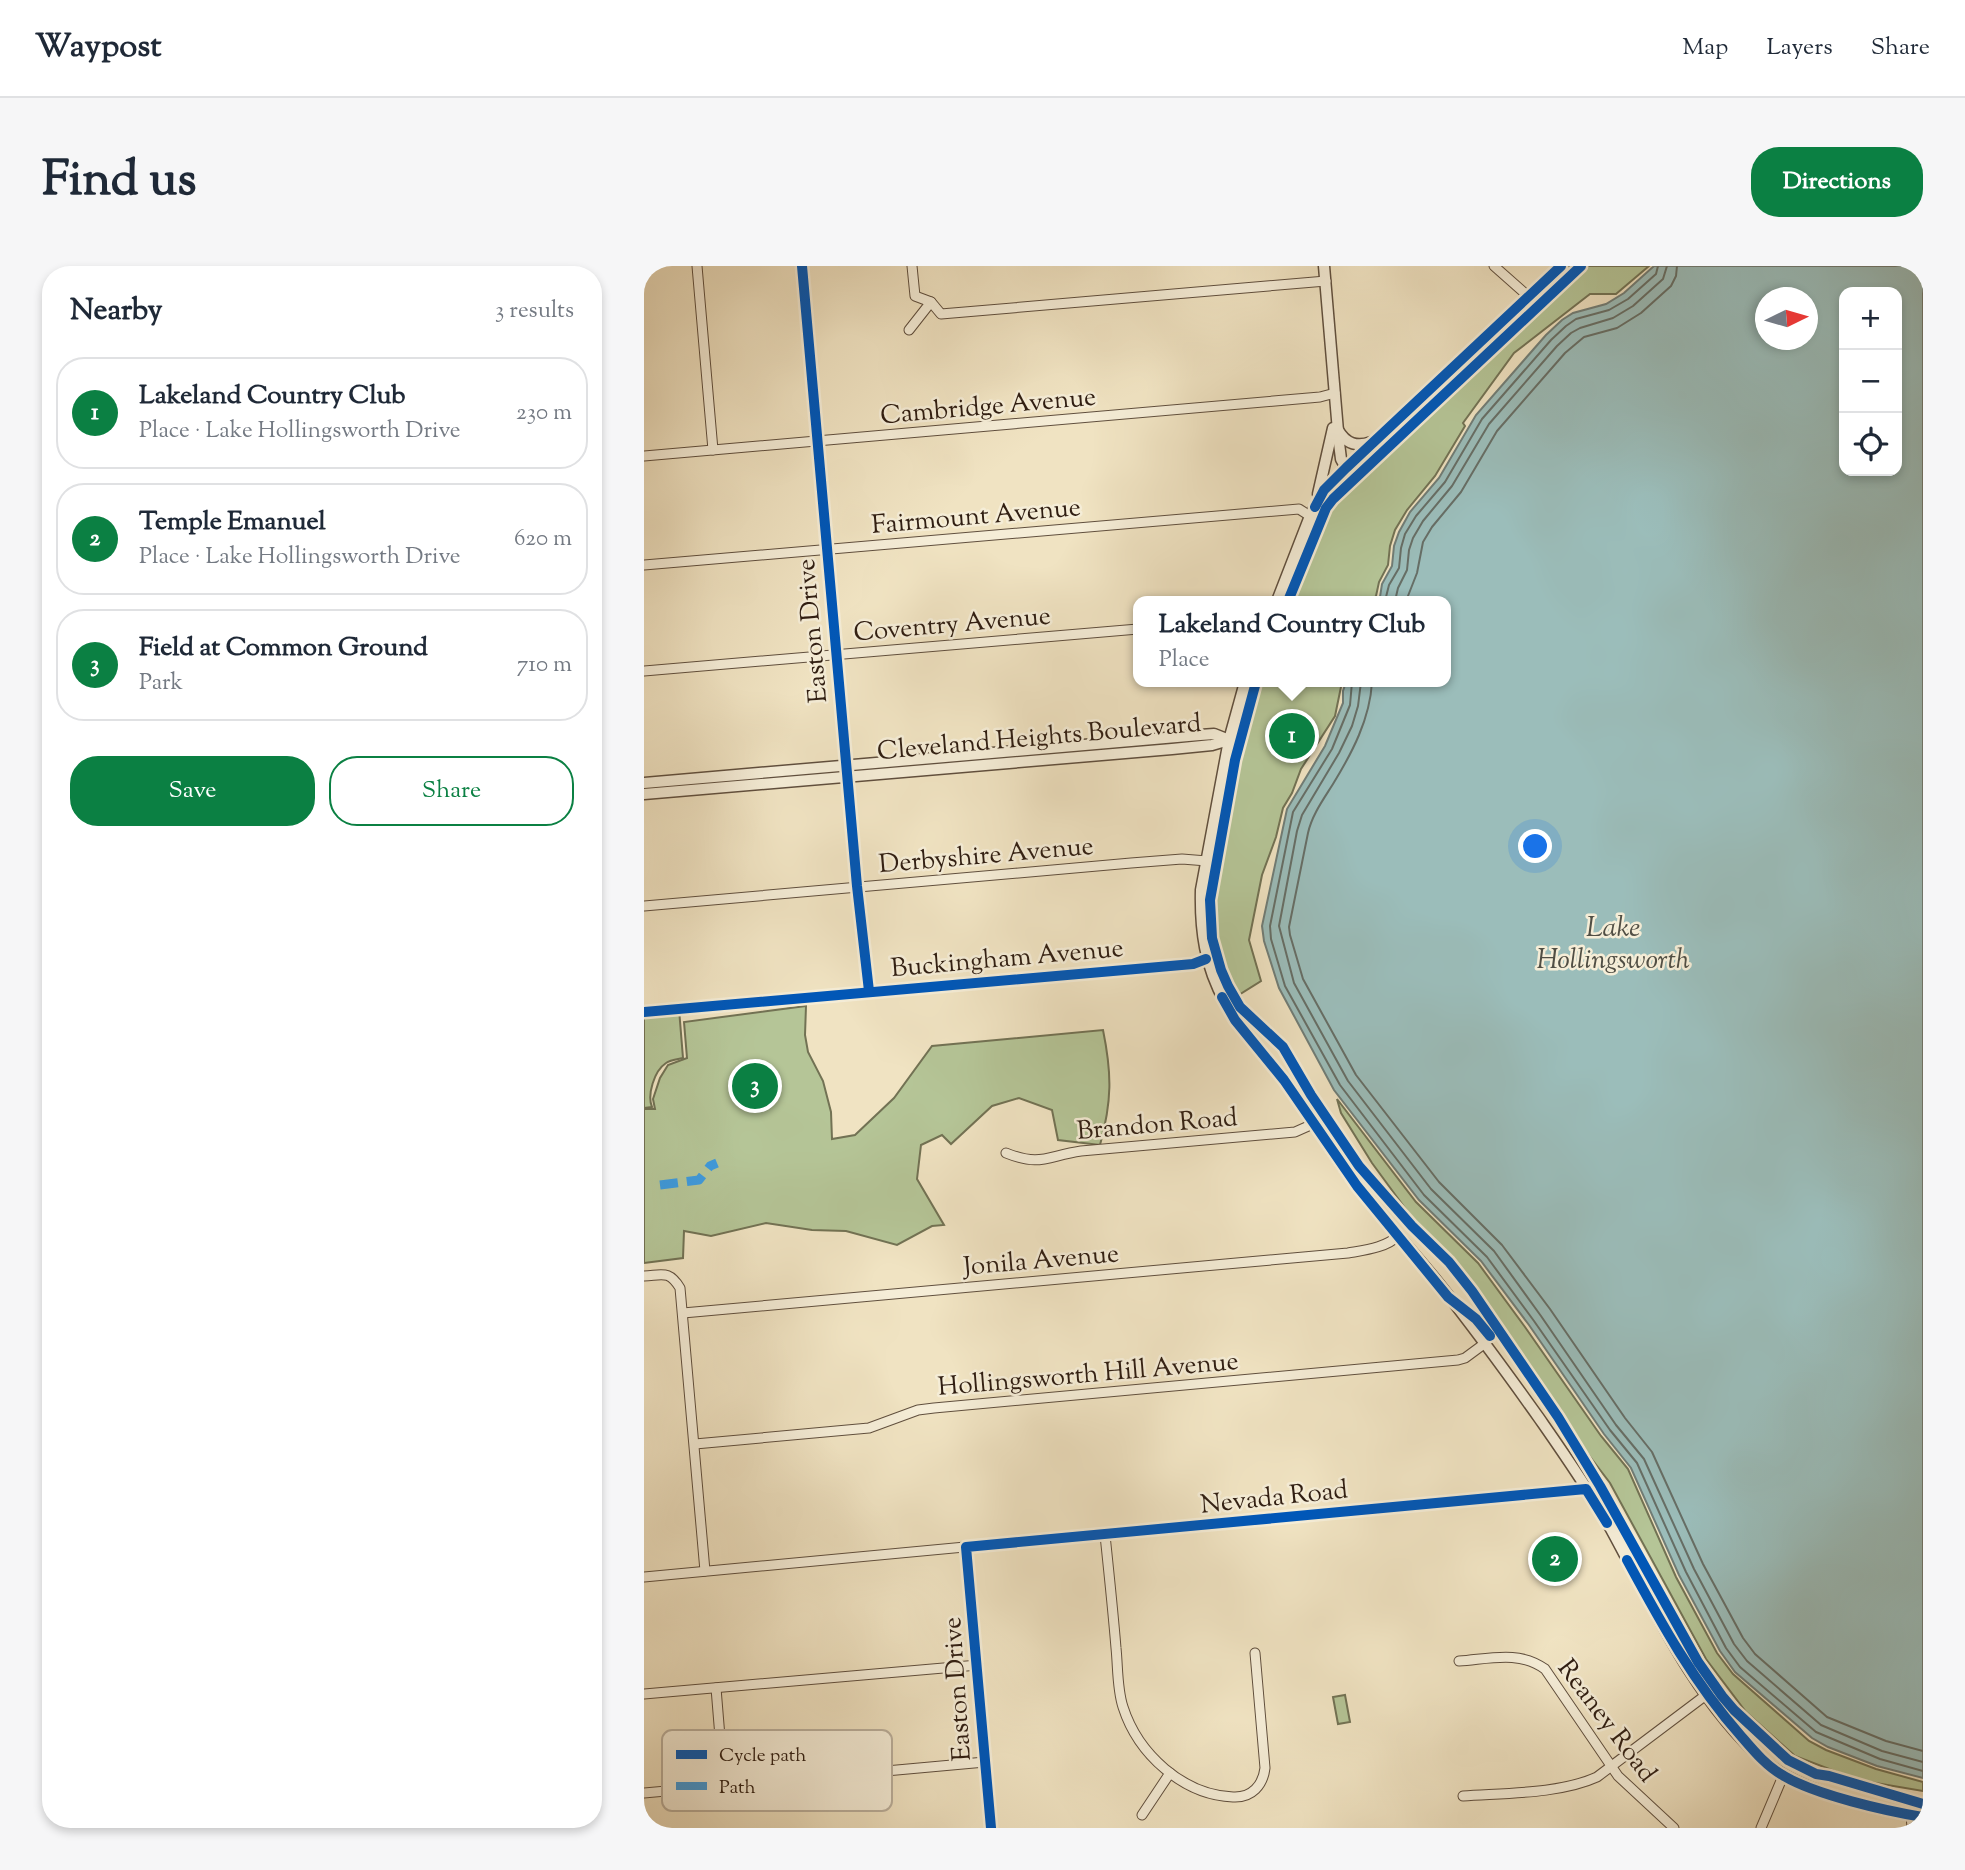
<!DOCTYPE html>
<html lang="en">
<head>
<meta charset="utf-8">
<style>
  :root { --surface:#fff; --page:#f6f6f7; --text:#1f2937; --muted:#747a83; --line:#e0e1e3; --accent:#0b8043 }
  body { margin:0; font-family:"Sorts Mill Goudy",serif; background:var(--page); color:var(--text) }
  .controls { position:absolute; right:21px; top:21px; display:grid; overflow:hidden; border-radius:14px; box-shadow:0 4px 10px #0003 }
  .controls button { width:63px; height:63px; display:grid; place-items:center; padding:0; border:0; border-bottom:2px solid var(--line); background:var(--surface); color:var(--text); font:35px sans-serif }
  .compass { position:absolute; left:1111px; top:21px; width:63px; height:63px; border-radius:50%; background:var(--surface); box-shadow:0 4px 10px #0003; rotate:85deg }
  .you { position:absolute; left:892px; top:581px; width:24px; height:24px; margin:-18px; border:5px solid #fff; border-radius:50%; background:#1a73e8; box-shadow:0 0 0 10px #1a73e833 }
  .badge { display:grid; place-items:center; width:46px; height:46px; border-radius:50%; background:var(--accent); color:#fff; font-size:23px; font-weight:700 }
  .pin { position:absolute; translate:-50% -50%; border:4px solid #fff; box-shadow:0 2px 7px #0006 }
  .popup { position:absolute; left:489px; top:330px; width:318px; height:91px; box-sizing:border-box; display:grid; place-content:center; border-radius:14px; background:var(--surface); filter:drop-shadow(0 2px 5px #0005); font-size:23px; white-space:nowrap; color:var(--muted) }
  .popup b { font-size:26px; color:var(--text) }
  .popup::after { content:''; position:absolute; left:50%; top:100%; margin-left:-14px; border:14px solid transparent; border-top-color:var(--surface) }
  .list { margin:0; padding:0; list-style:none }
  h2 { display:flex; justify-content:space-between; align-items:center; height:91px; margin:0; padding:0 28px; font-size:30px }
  h2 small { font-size:23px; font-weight:400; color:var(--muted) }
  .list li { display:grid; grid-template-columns:46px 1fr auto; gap:21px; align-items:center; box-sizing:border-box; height:112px; margin:0 14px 14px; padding:0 14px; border:2px solid var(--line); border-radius:28px }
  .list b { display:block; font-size:26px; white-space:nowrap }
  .list p { margin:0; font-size:23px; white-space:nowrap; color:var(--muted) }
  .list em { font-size:23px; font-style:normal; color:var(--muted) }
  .actions { display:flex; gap:14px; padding:21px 28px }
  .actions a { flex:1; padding:16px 0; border:2px solid var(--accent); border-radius:28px; text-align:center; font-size:24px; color:var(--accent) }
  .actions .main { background:var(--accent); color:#fff }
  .icon { flex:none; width:38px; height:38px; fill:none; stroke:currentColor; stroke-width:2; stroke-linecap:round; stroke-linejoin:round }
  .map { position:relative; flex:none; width:1279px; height:1562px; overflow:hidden; border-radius:28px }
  header { display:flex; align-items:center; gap:42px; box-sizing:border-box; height:98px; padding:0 35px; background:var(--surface); border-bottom:2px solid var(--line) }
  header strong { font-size:33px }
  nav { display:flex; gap:38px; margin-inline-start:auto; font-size:24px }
  .intro { display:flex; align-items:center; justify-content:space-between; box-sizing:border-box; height:168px; padding:0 42px }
  h1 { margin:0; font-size:49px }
  .button { padding:18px 32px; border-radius:28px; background:var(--accent); color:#fff; font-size:24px; font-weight:700 }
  main { display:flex; gap:42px; padding:0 42px }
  aside { flex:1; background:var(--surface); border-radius:28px; box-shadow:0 4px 10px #0003 }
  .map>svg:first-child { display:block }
  .green { fill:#b5c597; stroke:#727254; stroke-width:2 }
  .water { fill:#9bbdba; stroke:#707d77; stroke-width:2; fill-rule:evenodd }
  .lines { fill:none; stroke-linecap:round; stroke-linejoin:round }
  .shore { stroke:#666e66; stroke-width:2 }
  .minor-casing { stroke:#604f3e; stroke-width:11 }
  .tertiary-casing { stroke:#604f3e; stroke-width:13 }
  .minor { stroke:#f5edd7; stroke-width:9 }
  .tertiary { stroke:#f5edd7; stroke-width:10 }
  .quiet { stroke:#3e9bde; stroke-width:9; stroke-dasharray:18 9; stroke-linecap:butt }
  .cycleway-casing { stroke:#f5edd7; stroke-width:15 }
  .cycleway { stroke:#0057b8; stroke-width:10 }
  .labels { text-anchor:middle; stroke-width:5; stroke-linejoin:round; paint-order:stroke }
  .street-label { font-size:26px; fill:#301e12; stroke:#f5edd7 }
  .water-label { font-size:28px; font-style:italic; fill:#504e44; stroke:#f5edd7 }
  .key { fill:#f5edd7; stroke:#baaf9c; stroke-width:2 }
  .key-label { font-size:19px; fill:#301e12 }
</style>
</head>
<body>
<header>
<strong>Waypost</strong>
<nav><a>Map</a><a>Layers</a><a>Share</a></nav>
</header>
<div class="intro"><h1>Find us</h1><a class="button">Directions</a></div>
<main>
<aside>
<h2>Nearby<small>3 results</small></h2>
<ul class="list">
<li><span class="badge">1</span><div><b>Lakeland Country Club</b><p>Place · Lake Hollingsworth Drive</p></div><em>230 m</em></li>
<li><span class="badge">2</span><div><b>Temple Emanuel</b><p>Place · Lake Hollingsworth Drive</p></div><em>620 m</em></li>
<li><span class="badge">3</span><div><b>Field at Common Ground</b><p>Park</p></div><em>710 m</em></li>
</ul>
<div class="actions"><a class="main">Save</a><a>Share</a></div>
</aside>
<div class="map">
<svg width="1279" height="1562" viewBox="0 0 1279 1562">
  <rect width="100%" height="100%" fill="#f0e3c2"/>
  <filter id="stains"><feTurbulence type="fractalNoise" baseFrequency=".00286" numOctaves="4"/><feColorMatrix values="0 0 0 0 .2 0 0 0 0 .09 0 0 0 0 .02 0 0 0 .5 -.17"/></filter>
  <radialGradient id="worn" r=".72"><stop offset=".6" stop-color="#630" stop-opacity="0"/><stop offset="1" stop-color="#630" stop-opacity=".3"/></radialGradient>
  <g class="green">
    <polygon points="923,0 1005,0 972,28 946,28 870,87 819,157 821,160 791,210 763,244 751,264 746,280 744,299 735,316 732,330 727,335 637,335 670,252 684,227"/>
    <polygon points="606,416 698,416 691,450 657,503 648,527 639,542 632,571 618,609 605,674 617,715 585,735 574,713 563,678 562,624 589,477"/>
    <path d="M162,740L161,769L164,786L179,815L187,846L188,873L211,869L250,832L288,780L459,764C468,808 468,835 456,879L414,874L408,844L375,832L348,840L307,878L298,869L277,879L273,913L300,959L288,960L253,979L202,965L168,964L122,957L67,970L40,965L39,992L0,997V843H11L9,833L16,812L24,799L43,792L40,756Z"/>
    <path d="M35,743L39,792C35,793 26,794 22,797C10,805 3,829 8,841L0,842V746Z"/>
    <polygon points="693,833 772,936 834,997 881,1061 957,1170 984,1203 1032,1311 1073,1387 1089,1408 1165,1475 1182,1484 1232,1503 1279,1516 1279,1525 1214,1514 1151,1490 1102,1446 1062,1393 966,1217 902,1133 827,1023 772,957 728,897 697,847"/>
    <polygon points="701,1429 706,1456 694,1458 689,1431"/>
  </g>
  <path class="water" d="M1010,0H1279V1512L1233,1500L1184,1481L1168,1472L1091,1406L1076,1385L1035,1309L987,1202L960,1168L885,1059L837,995L775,934L690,824L635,722L620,675L618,660L643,543L681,480L699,437V425L702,416H802V335H732L736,331L738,318L748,300L750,280L755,266L766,246L795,212L832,149L902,69L918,54L929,47L962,38L980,27ZM1200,26H1253V205H1200ZM1122,32H1164V74H1122Z"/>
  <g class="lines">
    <g class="shore">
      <polyline points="741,335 745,319 755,302 757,282 761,268 772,250 801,216 838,153 907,74 922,60 932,53 965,44 984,33 1012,8 1014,0"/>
      <polyline points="751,335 754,322 763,304 765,284 769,272 779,255 808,220 845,158 913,80 927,67 936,62 969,52 989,40 1019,13 1023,0"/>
      <polyline points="762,335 773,307 779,276 788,261 817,226 853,165 921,87 940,71 973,62 997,47 1027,20 1032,10 1033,0"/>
      <polyline points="708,416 706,439 688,483 649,546 626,660 627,673 641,720 696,819 780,929 843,991 890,1055 966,1164 993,1197 1042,1306 1082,1382 1096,1401 1172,1466 1236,1493 1279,1505"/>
      <polyline points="717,416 714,440 708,460 695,487 658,549 653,565 635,660 650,717 704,815 787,923 850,985 897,1050 972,1159 1000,1193 1050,1303 1090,1378 1103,1395 1177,1459 1238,1485 1279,1496"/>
      <path d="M728,416C726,453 708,487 689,518C679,534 668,549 664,567L645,661L646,669L659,713L712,809L795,916L858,979L906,1043L981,1152L1008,1186L1059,1298L1099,1372L1111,1388L1183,1451L1242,1475L1279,1485"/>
    </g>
    <g class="minor-casing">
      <g id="minor">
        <polyline points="53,0 69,184"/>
        <polyline points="158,0 213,620 225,725"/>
        <polyline points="268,0 271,30 287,36 297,48 682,15"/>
        <polyline points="850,0 885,31"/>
        <polyline points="265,64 287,36"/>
        <polyline points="0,190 676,131 691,127"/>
        <polyline points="0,299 655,243 666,250"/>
        <polyline points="0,405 494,363"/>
        <polyline points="0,640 487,597 538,593 563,595"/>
        <polyline points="0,746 549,698 562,693"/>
        <path d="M362,887C397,901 403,890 437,885L651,866L669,858"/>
        <path d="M0,1010C19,1009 25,1004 36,1022L61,1305"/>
        <path d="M39,1047L704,987C721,984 742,982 755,969"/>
        <polyline points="51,1178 225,1162 274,1144 290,1142 814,1094 821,1092 840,1078"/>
        <path d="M461,1269C465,1307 469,1345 472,1382C474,1401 473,1423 479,1441C494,1488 539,1529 589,1531C608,1532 619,1519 621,1502L611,1387"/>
        <polyline points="322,1281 347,1562"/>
        <polyline points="0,1311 942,1223"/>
        <path d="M815,1395C845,1393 875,1384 901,1403L974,1510L1030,1562"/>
        <polyline points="72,1422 80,1520"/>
        <polyline points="0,1428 334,1399"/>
        <polyline points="0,1527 341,1496"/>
        <path d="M819,1530C860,1527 916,1528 953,1511L1062,1429"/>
        <polyline points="498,1549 526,1507"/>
        <polyline points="1267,1549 1268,1562"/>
        <polyline points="1117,1562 1139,1510"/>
      </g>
    </g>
    <g class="tertiary-casing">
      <g id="tertiary">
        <polyline points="680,0 695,177 697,193 702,202"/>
        <path d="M694,164C702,178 713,181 727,176"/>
        <polyline points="674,228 689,162"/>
        <polyline points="633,335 666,250 680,224 917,0"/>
        <path d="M601,416L585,474L557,624C556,665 561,700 581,736C597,765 620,788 640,814C666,848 687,886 713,920C739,954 769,985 796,1019C830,1062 863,1107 895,1152C918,1185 942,1219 962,1254C1008,1337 1047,1429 1119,1494C1155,1526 1231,1543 1279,1551"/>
        <polyline points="0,517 556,469 570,468 585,474"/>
        <polyline points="0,528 528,483 568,479 585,474"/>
      </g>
    </g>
    <use href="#minor" class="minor"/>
    <use href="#tertiary" class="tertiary"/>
    <polyline class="quiet" points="16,919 55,914 66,900 73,897"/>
    <g class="cycleway-casing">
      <g id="cycleway">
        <polyline points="158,0 213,620 225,725"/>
        <polyline points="671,241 680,224 702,202 917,0"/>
        <polyline points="644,335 682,242 689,233 937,0"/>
        <polyline points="612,416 591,494 566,634 568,672 577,704 584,720 596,741 639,781 667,829 715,900 768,960 805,996 828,1025 914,1151 956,1220 1054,1396 1078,1430 1090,1444 1144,1494 1172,1508 1185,1510 1279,1538"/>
        <polyline points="578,731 591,754 640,814 713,920 804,1031 832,1053 846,1070"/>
        <polyline points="0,746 549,698 562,693"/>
        <path d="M983,1294C1017,1357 1050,1417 1097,1470C1109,1484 1123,1501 1140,1510C1172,1529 1242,1545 1279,1551"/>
        <polyline points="347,1562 322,1281 942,1223 963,1257"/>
      </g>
    </g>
    <use href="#cycleway" class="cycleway"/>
  </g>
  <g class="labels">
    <g class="street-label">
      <text transform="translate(344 139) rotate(-5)" y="9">Cambridge Avenue</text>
      <text transform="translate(332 249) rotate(-5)" y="9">Fairmount Avenue</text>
      <text transform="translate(308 357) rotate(-5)" y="9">Coventry Avenue</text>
      <text transform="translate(167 365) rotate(-95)" y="9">Easton Drive</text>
      <text transform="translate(395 470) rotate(-5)" y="9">Cleveland Heights Boulevard</text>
      <text transform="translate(342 588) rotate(-5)" y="9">Derbyshire Avenue</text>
      <text transform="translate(363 691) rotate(-5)" y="9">Buckingham Avenue</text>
      <text transform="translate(513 857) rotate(-5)" y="9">Brandon Road</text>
      <text transform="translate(397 993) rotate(-5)" y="9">Jonila Avenue</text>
      <text transform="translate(444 1107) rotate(-5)" y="9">Hollingsworth Hill Avenue</text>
      <text transform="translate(630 1230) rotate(-6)" y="9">Nevada Road</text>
      <text transform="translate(312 1423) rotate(-94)" y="9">Easton Drive</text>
      <text transform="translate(964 1454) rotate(53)" y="9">Reaney Road</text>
    </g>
    <g class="water-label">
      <text x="969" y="670">Lake<tspan x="969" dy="32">Hollingsworth</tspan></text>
    </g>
  </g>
  <rect x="18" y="1464" width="230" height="81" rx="10" class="key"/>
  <rect x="32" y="1484" width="31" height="9" fill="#0057b8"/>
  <rect x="32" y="1516" width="31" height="8" fill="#3e9bde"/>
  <g class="key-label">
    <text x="75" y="1495">Cycle path</text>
    <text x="75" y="1527">Path</text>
  </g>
  <rect width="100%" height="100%" filter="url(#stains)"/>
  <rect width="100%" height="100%" fill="url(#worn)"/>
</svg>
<div class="controls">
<button>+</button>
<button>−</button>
<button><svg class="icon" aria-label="locate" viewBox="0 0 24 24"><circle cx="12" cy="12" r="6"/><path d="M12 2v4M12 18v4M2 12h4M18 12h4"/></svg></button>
</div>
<svg class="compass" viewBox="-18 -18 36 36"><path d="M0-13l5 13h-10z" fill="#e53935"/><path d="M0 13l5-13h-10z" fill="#747a83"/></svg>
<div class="you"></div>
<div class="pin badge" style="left:648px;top:470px">1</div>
<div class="popup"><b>Lakeland Country Club</b>Place</div>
<div class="pin badge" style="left:911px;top:1293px">2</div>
<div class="pin badge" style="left:111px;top:820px">3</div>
</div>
</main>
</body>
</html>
